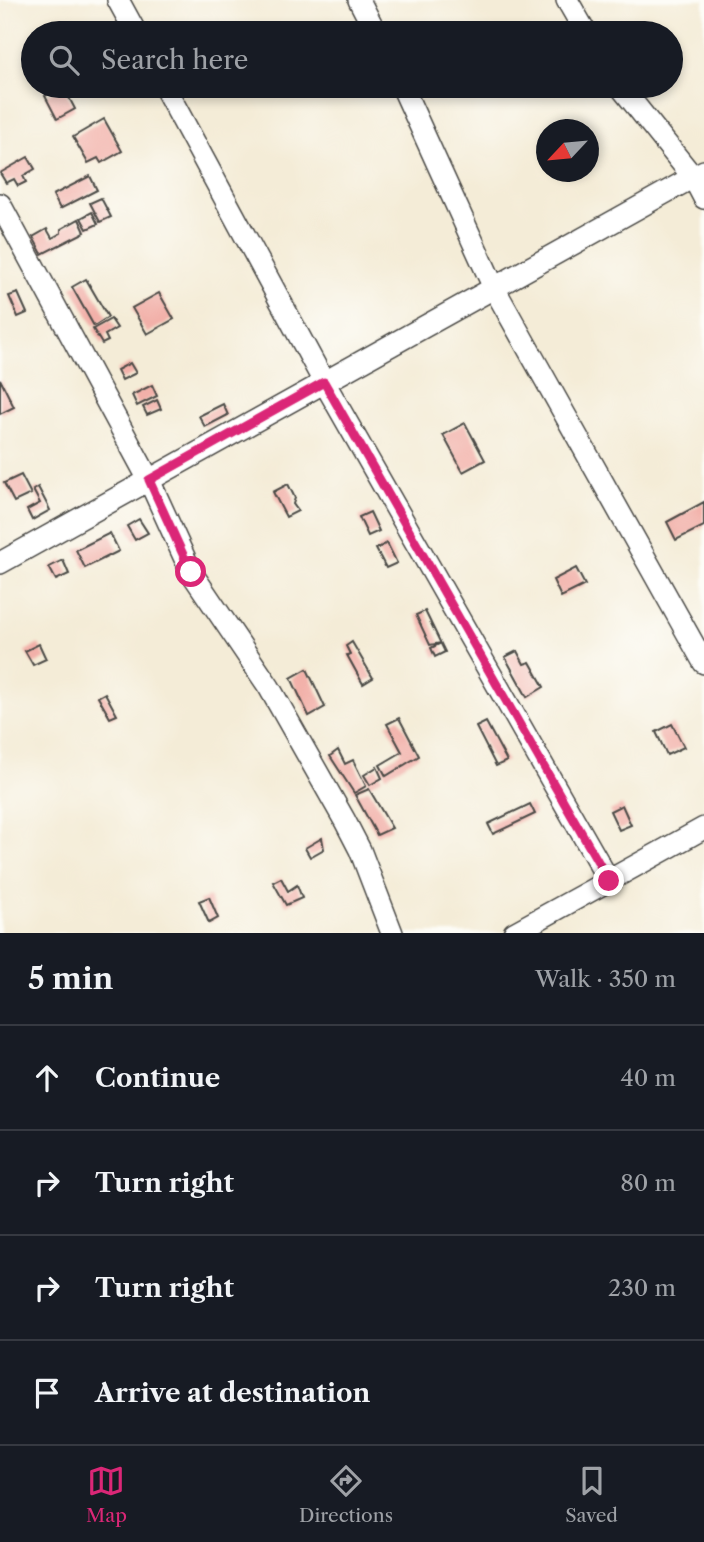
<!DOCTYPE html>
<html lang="en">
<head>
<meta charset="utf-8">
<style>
  :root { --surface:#171b24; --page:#20242c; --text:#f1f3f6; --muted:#9ea1a6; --line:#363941; --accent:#db2777 }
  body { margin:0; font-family:"Libre Caslon Text",serif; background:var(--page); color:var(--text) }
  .compass { position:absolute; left:536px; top:119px; width:63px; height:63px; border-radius:50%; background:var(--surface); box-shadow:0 4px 10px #0003; rotate:244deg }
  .stop { position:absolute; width:21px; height:21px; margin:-16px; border:5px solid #db2777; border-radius:50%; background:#fff }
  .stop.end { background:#db2777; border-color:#fff; box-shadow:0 2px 7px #0008 }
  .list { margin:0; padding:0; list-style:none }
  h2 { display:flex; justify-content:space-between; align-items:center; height:91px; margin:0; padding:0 28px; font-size:30px }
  h2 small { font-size:23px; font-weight:400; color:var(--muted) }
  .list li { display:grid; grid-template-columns:46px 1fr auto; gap:21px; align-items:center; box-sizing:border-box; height:105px; padding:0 28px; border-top:2px solid var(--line) }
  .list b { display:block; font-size:26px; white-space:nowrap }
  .list em { font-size:23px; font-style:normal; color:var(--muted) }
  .icon { flex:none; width:38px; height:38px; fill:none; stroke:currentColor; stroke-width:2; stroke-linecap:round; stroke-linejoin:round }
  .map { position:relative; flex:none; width:704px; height:933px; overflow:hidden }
  .search { position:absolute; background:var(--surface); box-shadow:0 4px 10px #0003; left:21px; right:21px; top:21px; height:77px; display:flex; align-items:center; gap:18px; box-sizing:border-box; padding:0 24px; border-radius:38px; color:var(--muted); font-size:26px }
  .sheet { height:511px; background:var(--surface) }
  nav { display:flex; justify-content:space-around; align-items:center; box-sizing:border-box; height:98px; border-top:2px solid var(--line); background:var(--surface); font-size:19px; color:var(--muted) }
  nav a { display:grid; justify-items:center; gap:4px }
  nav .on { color:var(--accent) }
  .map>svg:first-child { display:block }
  .building { fill:#f2b0a9 }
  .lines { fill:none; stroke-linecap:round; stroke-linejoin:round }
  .minor-casing { stroke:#494845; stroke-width:24 }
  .minor { stroke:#fff; stroke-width:21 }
  .route { stroke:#db2777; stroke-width:9 }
</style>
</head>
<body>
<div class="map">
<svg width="704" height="933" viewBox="0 0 704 933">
  <rect width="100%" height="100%" fill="#fdfcf7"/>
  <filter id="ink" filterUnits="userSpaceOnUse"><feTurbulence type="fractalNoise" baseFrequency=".0143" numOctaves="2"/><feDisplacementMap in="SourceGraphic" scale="14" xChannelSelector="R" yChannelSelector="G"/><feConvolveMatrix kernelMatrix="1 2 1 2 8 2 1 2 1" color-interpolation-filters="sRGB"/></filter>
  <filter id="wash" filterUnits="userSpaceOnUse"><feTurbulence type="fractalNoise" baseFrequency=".00686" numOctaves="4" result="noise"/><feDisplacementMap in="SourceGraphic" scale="28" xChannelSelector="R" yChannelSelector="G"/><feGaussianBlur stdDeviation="1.57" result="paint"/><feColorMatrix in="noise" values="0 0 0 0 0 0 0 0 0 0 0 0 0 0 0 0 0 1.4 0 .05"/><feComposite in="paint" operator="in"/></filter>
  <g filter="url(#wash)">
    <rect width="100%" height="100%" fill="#f4ecd7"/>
    <g id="blocks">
      <g class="building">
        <polygon points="63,86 75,109 57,119 45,96"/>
        <polygon points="318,86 345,86 323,96"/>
        <polygon points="104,119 122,151 101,163 98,158 88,163 73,137"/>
        <polygon points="28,157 35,169 23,176 26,182 18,186 14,179 6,183 0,173"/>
        <polygon points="90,176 97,190 60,209 53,195"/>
        <polygon points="101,198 111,217 100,222 90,203"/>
        <polygon points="92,212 98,224 87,229 81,218"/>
        <polygon points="79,219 85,232 42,254 33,237 47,229 52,238 61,233 61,229"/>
        <polygon points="86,279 108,317 94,326 72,287"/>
        <polygon points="18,293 27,313 18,317 9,296"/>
        <polygon points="159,293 174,319 147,334 132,308"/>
        <polygon points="111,319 117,328 105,335 108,341 102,344 93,329"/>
        <polygon points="130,363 136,373 122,380 117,370"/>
        <polygon points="0,379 14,407 0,414"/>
        <polygon points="152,385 157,396 137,406 132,395"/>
        <polygon points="157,400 161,409 147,415 143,407"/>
        <polygon points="223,404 228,415 205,427 199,416"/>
        <polygon points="465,423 485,460 463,472 443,435"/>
        <polygon points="21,475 31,494 14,502 4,483"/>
        <polygon points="288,484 295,498 293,504 298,511 286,517 273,492"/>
        <polygon points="38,487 50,510 32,520 27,510 40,503 33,490"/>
        <polygon points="704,502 704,526 676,540 667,522"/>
        <polygon points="370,512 379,531 368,536 359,517"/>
        <polygon points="139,519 148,533 135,540 127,526"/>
        <polygon points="110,533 119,551 85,568 76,550"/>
        <polygon points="387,543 397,563 386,568 376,549"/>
        <polygon points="63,560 69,574 56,580 49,567"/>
        <polygon points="576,568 585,585 561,597 553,580"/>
        <polygon points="425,611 445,652 435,657 431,648 441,643 430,645 416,615"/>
        <polygon points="352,642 373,678 363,684 347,655 350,654 346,646"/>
        <polygon points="39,644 46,659 33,665 25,651"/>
        <polygon points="517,651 524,664 530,662 544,687 527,697 505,657"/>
        <polygon points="307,669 325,707 309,716 291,678"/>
        <polygon points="105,693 117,715 110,718 98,697"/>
        <polygon points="399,718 419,756 386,776 380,765 402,752 387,724"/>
        <polygon points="486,722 507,761 496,766 476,727"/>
        <polygon points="672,724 684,747 667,755 656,732"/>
        <polygon points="338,750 345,764 353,760 366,786 354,793 330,756"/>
        <polygon points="377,767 382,778 370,785 364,775"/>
        <polygon points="369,789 392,828 377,835 355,795"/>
        <polygon points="530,804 535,814 493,834 488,824"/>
        <polygon points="622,805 631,825 619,830 610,811"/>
        <polygon points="322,838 324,849 310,857 305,848"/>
        <polygon points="281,878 288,891 297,885 302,898 286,905 273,882"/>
        <polygon points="209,897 218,918 209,923 199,901"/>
      </g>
    </g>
  </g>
  <g filter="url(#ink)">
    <use href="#blocks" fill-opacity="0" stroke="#494845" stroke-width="2"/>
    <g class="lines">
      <g class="minor-casing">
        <g id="minor">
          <polyline points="118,0 136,33"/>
          <polyline points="359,0 376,33"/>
          <polyline points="567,0 586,33"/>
          <polyline points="164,86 324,382 609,881"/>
          <polyline points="402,86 494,288 704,663"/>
          <polyline points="620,86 693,177 704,198"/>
          <polyline points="0,204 149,480 191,572 269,687 345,821 360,850 392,933"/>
          <polyline points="0,563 704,171"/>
          <polyline points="514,933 704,828"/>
        </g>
      </g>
      <use href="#minor" class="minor"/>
    </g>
  </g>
  <g class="lines" filter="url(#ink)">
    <polyline class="route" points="191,572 149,480 324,382 609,881"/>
  </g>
</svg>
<svg class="compass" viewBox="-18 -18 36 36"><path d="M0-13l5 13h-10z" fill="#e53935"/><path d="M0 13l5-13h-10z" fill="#9ea1a6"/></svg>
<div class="stop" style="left:191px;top:572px"></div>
<div class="stop end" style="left:609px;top:881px"></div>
<div class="search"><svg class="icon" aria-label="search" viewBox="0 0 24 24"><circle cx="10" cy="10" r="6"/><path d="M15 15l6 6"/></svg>Search here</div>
</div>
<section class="sheet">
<h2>5 min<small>Walk · 350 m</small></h2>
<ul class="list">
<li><svg class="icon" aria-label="ahead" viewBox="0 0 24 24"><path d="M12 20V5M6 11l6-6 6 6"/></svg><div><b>Continue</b></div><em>40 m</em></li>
<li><svg class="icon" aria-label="right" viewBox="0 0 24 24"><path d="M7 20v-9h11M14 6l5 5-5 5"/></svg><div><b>Turn right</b></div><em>80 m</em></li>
<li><svg class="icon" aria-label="right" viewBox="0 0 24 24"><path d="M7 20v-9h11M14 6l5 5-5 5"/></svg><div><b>Turn right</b></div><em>230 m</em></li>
<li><svg class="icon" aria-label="arrive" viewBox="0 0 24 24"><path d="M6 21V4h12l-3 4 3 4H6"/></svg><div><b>Arrive at destination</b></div></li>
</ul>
</section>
<nav>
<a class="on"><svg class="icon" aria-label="map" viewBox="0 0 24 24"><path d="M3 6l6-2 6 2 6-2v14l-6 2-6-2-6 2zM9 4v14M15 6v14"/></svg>Map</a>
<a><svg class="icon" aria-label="directions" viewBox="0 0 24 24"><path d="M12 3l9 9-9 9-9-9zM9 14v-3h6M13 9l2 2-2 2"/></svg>Directions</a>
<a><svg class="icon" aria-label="saved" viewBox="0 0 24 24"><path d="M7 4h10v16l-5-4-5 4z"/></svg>Saved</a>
</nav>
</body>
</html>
